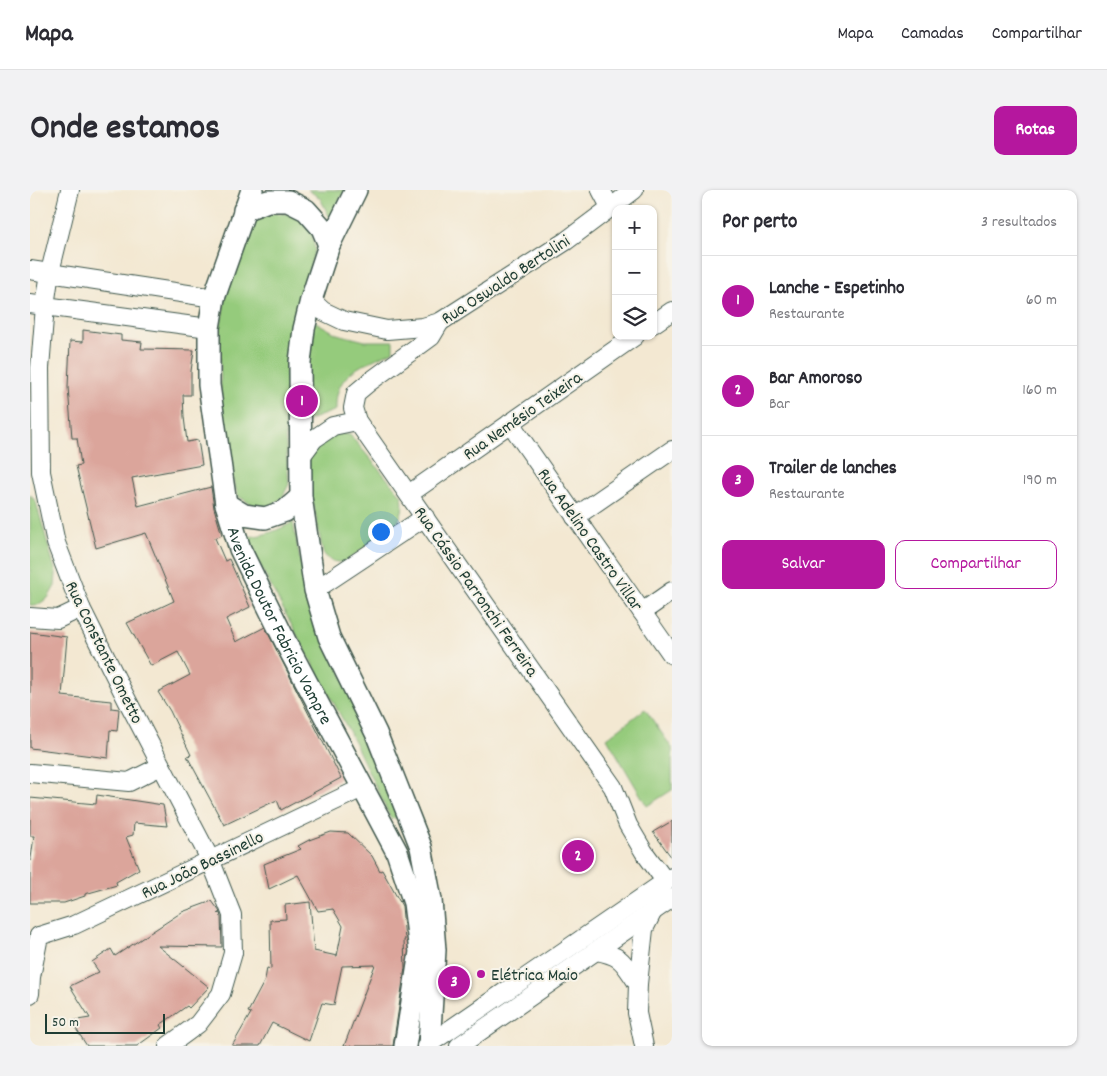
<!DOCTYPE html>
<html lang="pt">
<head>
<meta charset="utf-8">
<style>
  :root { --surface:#fff; --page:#f2f2f3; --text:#2b2b33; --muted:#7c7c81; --line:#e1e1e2; --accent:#b5179e }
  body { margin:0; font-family:Dekko,sans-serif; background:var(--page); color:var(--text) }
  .controls { position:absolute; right:15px; top:15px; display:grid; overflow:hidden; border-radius:10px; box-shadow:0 1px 4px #0004 }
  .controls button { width:45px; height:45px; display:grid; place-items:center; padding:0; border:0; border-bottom:1px solid var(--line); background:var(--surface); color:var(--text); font:25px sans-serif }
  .scale { position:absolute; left:15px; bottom:12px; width:120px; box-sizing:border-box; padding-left:5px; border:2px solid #1f3d34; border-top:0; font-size:14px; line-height:18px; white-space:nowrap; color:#1f3d34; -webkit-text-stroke:4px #f7f3e8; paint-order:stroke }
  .you { position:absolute; left:350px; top:341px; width:18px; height:18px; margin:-12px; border:4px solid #fff; border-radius:50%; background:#1a73e8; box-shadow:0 0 0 8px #1a73e833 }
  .badge { display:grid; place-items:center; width:32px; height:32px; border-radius:50%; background:var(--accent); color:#fff; font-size:16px; font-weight:700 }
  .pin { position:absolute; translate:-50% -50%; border:2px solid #fff; box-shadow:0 1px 5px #0006 }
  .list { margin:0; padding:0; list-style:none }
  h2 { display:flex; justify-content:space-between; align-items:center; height:65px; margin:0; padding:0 20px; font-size:21px }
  h2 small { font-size:16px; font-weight:400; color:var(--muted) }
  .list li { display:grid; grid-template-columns:32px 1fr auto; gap:15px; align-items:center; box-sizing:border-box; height:90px; padding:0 20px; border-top:1px solid var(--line) }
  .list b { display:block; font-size:19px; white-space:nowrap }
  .list p { margin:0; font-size:16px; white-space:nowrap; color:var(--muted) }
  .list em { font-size:16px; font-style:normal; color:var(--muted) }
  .actions { display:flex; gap:10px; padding:15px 20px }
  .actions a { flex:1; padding:11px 0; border:1px solid var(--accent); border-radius:10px; text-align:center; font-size:18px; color:var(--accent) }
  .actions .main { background:var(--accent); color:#fff }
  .icon { flex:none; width:28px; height:28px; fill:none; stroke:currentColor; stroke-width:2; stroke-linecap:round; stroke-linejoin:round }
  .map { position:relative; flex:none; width:642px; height:856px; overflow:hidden; border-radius:10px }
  header { display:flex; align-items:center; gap:30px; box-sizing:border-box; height:70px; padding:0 25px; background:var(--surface); border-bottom:1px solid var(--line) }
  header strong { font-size:24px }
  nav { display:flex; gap:28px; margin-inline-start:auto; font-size:18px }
  .intro { display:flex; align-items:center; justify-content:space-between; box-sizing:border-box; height:120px; padding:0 30px }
  h1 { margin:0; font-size:35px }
  .button { padding:12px 22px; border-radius:10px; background:var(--accent); color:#fff; font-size:18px; font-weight:700 }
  main { display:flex; gap:30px; padding:0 30px }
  aside { flex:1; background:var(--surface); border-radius:10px; box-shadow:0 1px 4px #0004 }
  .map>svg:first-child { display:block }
  .green { fill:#95cb7c; stroke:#5a8458 }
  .building { fill:#dba59b }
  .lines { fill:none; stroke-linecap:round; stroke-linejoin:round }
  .minor-casing { stroke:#3f574c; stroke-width:20 }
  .major-casing { stroke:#3f574c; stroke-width:24 }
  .minor { stroke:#fff; stroke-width:18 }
  .major { stroke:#fff; stroke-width:21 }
  .poi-dot { fill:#b5179e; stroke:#f7f3e8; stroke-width:2 }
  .labels { text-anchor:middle; stroke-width:4; stroke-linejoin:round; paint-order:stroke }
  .street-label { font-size:18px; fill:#1f3d34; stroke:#f7f3e8 }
  .poi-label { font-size:18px; fill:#1f3d34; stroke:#f7f3e8; text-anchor:start }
</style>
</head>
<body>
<header>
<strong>Mapa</strong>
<nav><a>Mapa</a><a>Camadas</a><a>Compartilhar</a></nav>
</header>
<div class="intro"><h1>Onde estamos</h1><a class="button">Rotas</a></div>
<main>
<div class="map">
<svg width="642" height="856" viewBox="0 0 642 856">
  <rect width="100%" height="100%" fill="#f7f3e8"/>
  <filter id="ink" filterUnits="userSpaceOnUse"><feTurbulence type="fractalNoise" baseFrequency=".02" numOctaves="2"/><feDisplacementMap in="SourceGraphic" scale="10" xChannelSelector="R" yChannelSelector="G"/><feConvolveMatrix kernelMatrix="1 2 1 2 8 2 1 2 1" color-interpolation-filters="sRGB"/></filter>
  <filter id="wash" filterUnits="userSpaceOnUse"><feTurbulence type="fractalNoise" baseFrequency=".0096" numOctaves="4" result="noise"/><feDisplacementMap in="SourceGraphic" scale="20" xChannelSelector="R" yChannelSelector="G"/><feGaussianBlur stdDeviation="1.12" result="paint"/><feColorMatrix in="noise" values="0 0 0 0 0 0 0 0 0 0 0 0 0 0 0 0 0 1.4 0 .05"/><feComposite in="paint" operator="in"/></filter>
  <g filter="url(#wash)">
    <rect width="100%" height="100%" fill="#f3e8d2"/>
    <g class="green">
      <polygon points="278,0 315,0 300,28 290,8"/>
      <polygon points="243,23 259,24 272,31 282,44 285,60 263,130 256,178 255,244 259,294 252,308 241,316 224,316 208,306 201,284 191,224 190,140 195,109 216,38 228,27"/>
      <path d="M282,130L307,144L335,151H363V161C334,175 304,181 306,220L274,232Z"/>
      <path d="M310,243L320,245L372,306C374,318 372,325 366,335L315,372C305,373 299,371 293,363L277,282L278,262L291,247Z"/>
      <polygon points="0,304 6,312 26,383 25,396 18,408 6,416 0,415"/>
      <path d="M263,332L276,401L373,626L361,629L320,543L261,434L215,347C234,346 247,341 263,332Z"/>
      <polygon points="615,519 642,558 642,600 617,616 577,548"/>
    </g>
    <g id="blocks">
      <g class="building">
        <polygon points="53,140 91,145 91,150 112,152 111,159 164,160 161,181 161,205 153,205 154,227 157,252 168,250 172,275 102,288 108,316 181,297 184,318 192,345 185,348 195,371 199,369 220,417 196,429 206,452 235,437 311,588 251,620 247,610 194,635 157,566 161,565 140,521 128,502 160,485 148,462 121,476 97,433 144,411 116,343 66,358 46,276 51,275 47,248 42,248 38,197 40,151 53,152"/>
        <polygon points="0,442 37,447 32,506 81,511 81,518 89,519 87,541 80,540 78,568 0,558"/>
        <polygon points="67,605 133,615 137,636 104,633 103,645 96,647 109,679 86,692 87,695 55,704 55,706 34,713 0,713 0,676 4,646 0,646 0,608 66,614"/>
        <polygon points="642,631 642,668 623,642"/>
        <polygon points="301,642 318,643 342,666 350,681 352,680 372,716 375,750 374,750 375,778 363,856 314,856 345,775 312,776 304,815 292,813 279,851 242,833 230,856 202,856 221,823 218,822 235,790 237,778 241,779 240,730 256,729 255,715 280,712 284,761 307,766 313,736 303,719 288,721 268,685 239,699 234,674 271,659 268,656 279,650"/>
        <polygon points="182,711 190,722 187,724 190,723 191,727 192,757 128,756 179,797 159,818 157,816 130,835 132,838 107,856 57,856 41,831 60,828 40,796 69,782 62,772 81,759 85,766 152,722"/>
      </g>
    </g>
  </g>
  <g filter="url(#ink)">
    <use href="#blocks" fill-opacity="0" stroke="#3f574c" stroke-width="1"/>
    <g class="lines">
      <g class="minor-casing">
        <g id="minor">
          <polyline points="40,0 20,82 15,116 10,178 11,282 26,353 51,418 97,510 180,669 202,725 203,763 191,804 168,834 138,856"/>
          <polyline points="571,0 580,17"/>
          <polyline points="0,80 184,108"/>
          <polyline points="281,110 293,121 314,131 357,140 393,137 410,132 536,51 604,0"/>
          <polyline points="0,114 179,138"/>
          <polyline points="410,132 401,147 338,193 326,203 323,218 327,231 583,597 598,635 614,662 636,692"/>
          <polyline points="623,134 642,121"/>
          <polyline points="480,233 642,465"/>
          <polyline points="270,268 284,249 303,236 327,231"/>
          <polyline points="379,304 605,146"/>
          <polyline points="545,327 642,260"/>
          <polyline points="285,400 395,327"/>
          <polyline points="612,422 642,401"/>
          <polyline points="0,427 28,429 51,418"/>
          <polyline points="0,583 99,592 131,576"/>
          <polyline points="9,746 44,735 332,598"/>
          <path d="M566,761C593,766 593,772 608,794"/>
          <polyline points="0,804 1,787 9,746"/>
          <polyline points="396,856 642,687"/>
          <polyline points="429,856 642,708"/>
          <polyline points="614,856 607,823 608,794 614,739 623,721"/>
        </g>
      </g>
      <g class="major-casing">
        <g id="major">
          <path id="s1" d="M222,0L184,108L179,138V195L196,314L210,359L260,461L367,662L384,713L390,762L375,856"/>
          <polyline points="326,0 299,55 281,110 274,139 270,172 271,307 285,400 299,447 346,543 391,657 401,710 405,760 399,856"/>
          <polyline points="214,20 238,11 258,11 276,20 292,38 299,55"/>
          <polyline points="196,314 214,325 235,328 255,321 271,307"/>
        </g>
      </g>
      <use href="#minor" class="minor"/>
      <use href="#major" class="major"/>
    </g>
  </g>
  <circle class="poi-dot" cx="451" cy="784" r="5"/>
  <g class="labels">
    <g class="street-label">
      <text transform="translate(475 89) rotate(-33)" y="6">Rua Oswaldo Bertolini</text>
      <text transform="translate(492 225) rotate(-35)" y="6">Rua Nemésio Teixeira</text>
      <text transform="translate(561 349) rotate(55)" y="6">Rua Adelino Castro Villar</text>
      <text transform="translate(447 401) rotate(55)" y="6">Rua Cássio Parronchi Ferreira</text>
      <text dy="6" stroke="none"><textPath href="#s1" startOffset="455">Avenida Doutor Fabricio Vampre</textPath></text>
      <text transform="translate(75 462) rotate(64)" y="6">Rua Constante Ometto</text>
      <text transform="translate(172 674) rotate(-26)" y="6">Rua João Bassinello</text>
    </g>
    <g class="poi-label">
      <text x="461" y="790">Elétrica Maio</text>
    </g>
  </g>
</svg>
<div class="controls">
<button>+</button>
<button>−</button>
<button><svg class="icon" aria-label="layers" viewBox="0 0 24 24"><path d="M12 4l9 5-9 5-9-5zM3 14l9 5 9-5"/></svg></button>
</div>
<div class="scale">50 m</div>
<div class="you"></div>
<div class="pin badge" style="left:272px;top:211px">1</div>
<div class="pin badge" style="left:548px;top:666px">2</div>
<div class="pin badge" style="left:424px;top:792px">3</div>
</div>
<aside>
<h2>Por perto<small>3 resultados</small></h2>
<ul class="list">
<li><span class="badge">1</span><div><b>Lanche - Espetinho</b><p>Restaurante</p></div><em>60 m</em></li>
<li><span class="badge">2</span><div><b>Bar Amoroso</b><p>Bar</p></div><em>160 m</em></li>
<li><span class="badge">3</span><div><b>Trailer de lanches</b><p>Restaurante</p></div><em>190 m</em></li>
</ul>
<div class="actions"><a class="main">Salvar</a><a>Compartilhar</a></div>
</aside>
</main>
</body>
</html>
